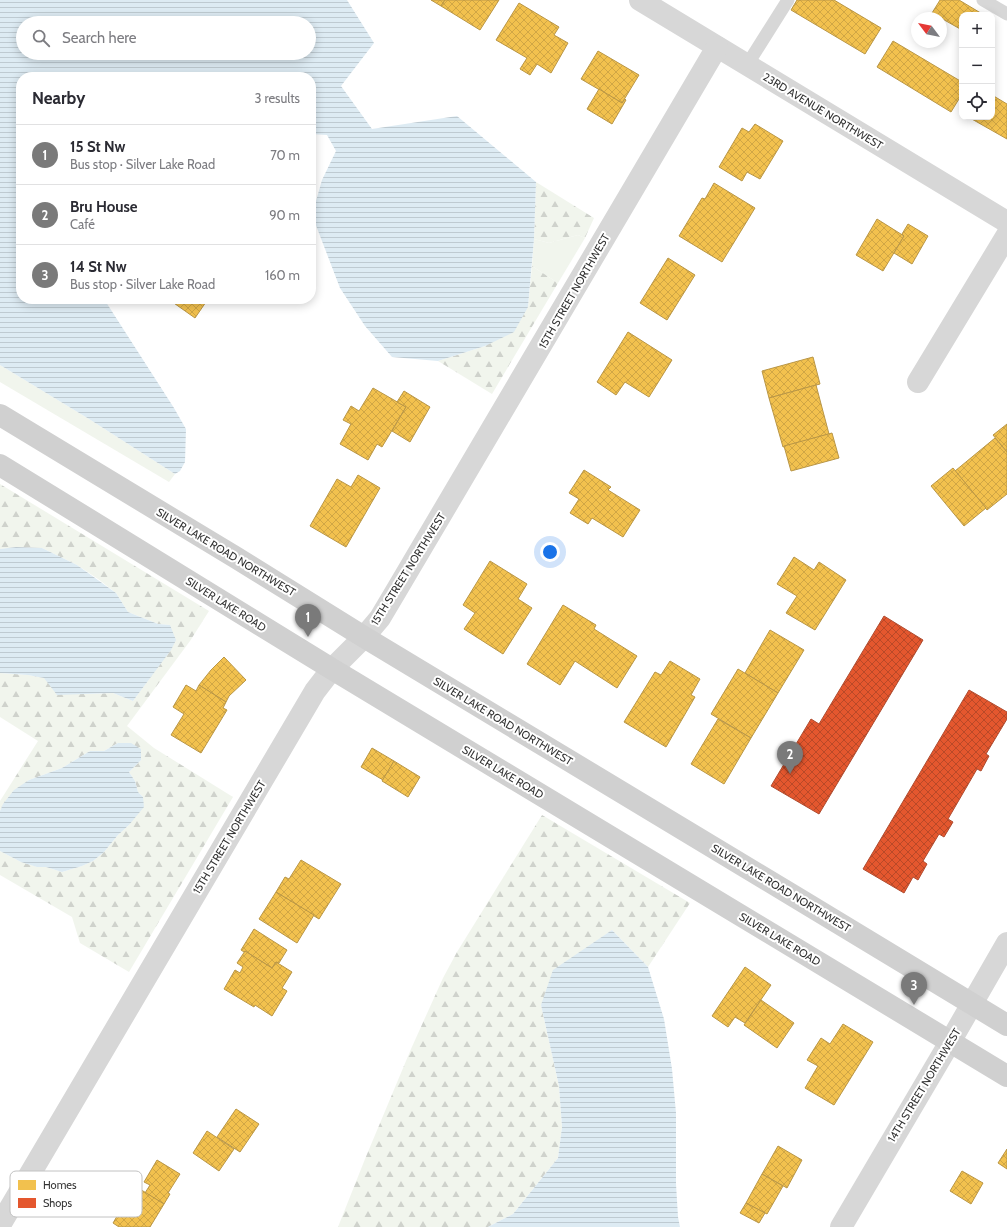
<!DOCTYPE html>
<html lang="en">
<head>
<meta charset="utf-8">
<style>
  :root { --surface:#fff; --page:#f2f2f3; --text:#2b2b33; --muted:#7c7c81; --line:#e1e1e2; --accent:#7a7a7a }
  body { margin:0; font-family:Cabin,sans-serif; background:var(--page); color:var(--text) }
  .controls { position:absolute; right:12px; top:12px; display:grid; overflow:hidden; border-radius:8px; box-shadow:0 2px 10px #0003 }
  .controls button { width:36px; height:36px; display:grid; place-items:center; padding:0; border:0; border-bottom:1px solid var(--line); background:var(--surface); color:var(--text); font:20px sans-serif }
  .compass { position:absolute; left:911px; top:12px; width:36px; height:36px; border-radius:50%; background:var(--surface); box-shadow:0 2px 10px #0003; rotate:302deg }
  .you { position:absolute; left:550px; top:552px; width:14px; height:14px; margin:-10px; border:3px solid #fff; border-radius:50%; background:#1a73e8; box-shadow:0 0 0 6px #1a73e833 }
  .badge { display:grid; place-items:center; width:26px; height:26px; border-radius:50%; background:var(--accent); color:#fff; font-size:13px; font-weight:700 }
  .pin { position:absolute; translate:-50% -33px; filter:drop-shadow(0 1px 2px #0008) }
  .pin::after { content:''; position:absolute; top:21px; width:14px; height:12px; background:inherit; clip-path:polygon(0 0,100% 0,50% 100%) }
  .list { margin:0; padding:0; list-style:none }
  h2 { display:flex; justify-content:space-between; align-items:center; height:52px; margin:0; padding:0 16px; font-size:17px }
  h2 small { font-size:13px; font-weight:400; color:var(--muted) }
  .list li { display:grid; grid-template-columns:26px 1fr auto; gap:12px; align-items:center; box-sizing:border-box; height:60px; padding:0 16px; border-top:1px solid var(--line) }
  .list b { display:block; font-size:15px; white-space:nowrap }
  .list p { margin:0; font-size:13px; white-space:nowrap; color:var(--muted) }
  .list em { font-size:13px; font-style:normal; color:var(--muted) }
  .icon { flex:none; width:22px; height:22px; fill:none; stroke:currentColor; stroke-width:2; stroke-linecap:round; stroke-linejoin:round }
  .map { position:relative; flex:none; width:1007px; height:1227px; overflow:hidden }
  .search { position:absolute; background:var(--surface); box-shadow:0 2px 10px #0003; left:16px; top:16px; width:300px; height:44px; display:flex; align-items:center; gap:10px; box-sizing:border-box; padding:0 14px; border-radius:22px; color:var(--muted); font-size:15px }
  .panel { position:absolute; background:var(--surface); box-shadow:0 2px 10px #0003; left:16px; top:72px; width:300px; height:232px; border-radius:16px }
  .map>svg:first-child { display:block }
  .green { fill:#f1f5ed }
  .forest { fill:url(#forest-firs) }
  .water { fill:url(#water-rules); fill-rule:evenodd }
  .homes { fill:url(#homes-cross-hatch); stroke:#b99646 }
  .shops { fill:url(#shops-cross-hatch); stroke:#af4c30 }
  .lines { fill:none; stroke-linecap:round; stroke-linejoin:round }
  .service { stroke:#d7d7d7; stroke-width:13 }
  .minor { stroke:#d7d7d7; stroke-width:22 }
  .tertiary { stroke:#d7d7d7; stroke-width:22 }
  .secondary { stroke:#d0d0d0; stroke-width:22 }
  .labels { text-anchor:middle; stroke-width:4; stroke-linejoin:round; paint-order:stroke }
  .street-label { font-size:11px; fill:#333; stroke:#fff }
  .key { fill:#fff; stroke:#c2c2c2; stroke-width:1 }
  .key-label { font-size:11px; fill:#333 }
</style>
</head>
<body>
<div class="map">
<svg width="1007" height="1227" viewBox="0 0 1007 1227">
  <defs>
    <pattern id="forest-firs" width="22" height="20" patternUnits="userSpaceOnUse"><rect width="22" height="20" fill="#f1f5ed"/><path d="M5 1l3.5 6h-7zM16 11l3.5 6h-7z" fill="#cfd2cc"/></pattern>
    <pattern id="water-rules" width="6" height="5" patternUnits="userSpaceOnUse"><rect width="6" height="5" fill="#ddebf3"/><path d="M0 2.5h6" fill="none" stroke="#becad1"/></pattern>
    <pattern id="homes-cross-hatch" width="8" height="8" patternUnits="userSpaceOnUse"><rect width="8" height="8" fill="#f2c14e"/><path d="M0 0l8 8M0 8l8-8" fill="none" stroke="#d0a645"/></pattern>
    <pattern id="shops-cross-hatch" width="8" height="8" patternUnits="userSpaceOnUse"><rect width="8" height="8" fill="#e4572e"/><path d="M0 0l8 8M0 8l8-8" fill="none" stroke="#b94928"/></pattern>
  </defs>
  <rect width="100%" height="100%" fill="#fff"/>
  <g class="green">
    <polygon points="578,235 585,238 558,283 532,266 534,239 549,243"/>
    <polygon points="0,365 89,419 175,474 169,482 0,382"/>
  </g>
  <g class="forest">
    <polygon points="536,182 594,218 585,238 578,235 549,243 534,239"/>
    <polygon points="532,266 558,283 492,394 438,361 485,346 528,307"/>
    <polygon points="0,484 209,611 190,641 127,726 154,748 233,797 129,972 80,943 72,917 0,875 0,851 21,862 38,867 46,867 62,872 82,866 93,861 104,852 118,835 129,825 143,797 138,792 135,781 129,772 141,760 118,743 104,751 90,751 62,768 29,780 3,804 0,811 0,801 38,741 0,717 0,673 28,675 44,678 85,694 113,693 133,701 152,675 170,625 158,624 128,612 116,593 98,579 77,565 42,548 16,547 0,549"/>
    <polygon points="542,815 690,903 648,967 612,930 587,948 541,1005 559,1086 562,1127 558,1158 513,1214 488,1227 338,1227 365,1159 411,1049 443,978 457,952"/>
  </g>
  <g class="water">
    <path d="M0,0H347L374,43L341,86L372,129L457,116L536,182L534,239L528,307L514,332L485,346L438,361L392,357L365,326L340,288L312,215L322,180L336,151L327,135L311,134V77H21V299H104L174,408L186,429L185,462L180,471L175,474L89,419L0,365ZM23,23H309V53H23Z"/>
    <polygon points="16,547 42,548 77,565 116,593 128,612 158,624 170,625 176,640 171,650 133,701 113,693 57,695 44,678 28,675 0,673 0,549"/>
    <polygon points="118,743 131,743 141,749 141,760 129,772 135,781 138,792 143,797 144,807 129,825 118,835 104,852 93,861 82,866 62,872 46,867 37,867 21,862 0,851 0,811 3,804 14,790 29,780 62,768 90,751 104,751"/>
    <polygon points="612,930 648,967 664,1019 672,1069 676,1113 676,1184 678,1217 680,1227 488,1227 513,1214 558,1158 562,1127 559,1086 541,1005 553,970"/>
  </g>
  <g class="homes">
    <polygon points="431,0 445,0 441,6"/>
    <polygon points="445,0 499,0 480,30 441,6"/>
    <polygon points="797,0 834,0 881,28 865,54 791,10"/>
    <polygon points="940,0 959,0 984,15 962,15 962,30 932,13"/>
    <polygon points="519,3 559,27 554,35 568,43 551,73 537,64 530,75 520,69 527,58 496,40"/>
    <polygon points="893,41 962,82 962,94 951,112 877,67"/>
    <polygon points="598,51 639,75 622,103 581,79"/>
    <polygon points="599,89 622,103 625,99 626,100 612,124 587,109"/>
    <polygon points="992,95 1007,104 1007,139 970,118 992,117"/>
    <polygon points="755,124 783,141 760,179 747,172 742,181 719,167 742,128 749,132"/>
    <polygon points="714,183 755,208 722,262 679,236 702,198 705,199"/>
    <polygon points="877,219 904,236 883,271 856,255"/>
    <polygon points="908,224 928,236 912,264 894,253 904,236 902,234"/>
    <polygon points="668,258 695,275 667,320 640,303"/>
    <polygon points="172,299 208,299 195,318 171,301"/>
    <polygon points="628,332 672,360 649,397 625,382 616,395 597,382"/>
    <polygon points="813,357 820,384 769,398 762,371"/>
    <polygon points="816,385 829,434 783,447 769,398"/>
    <polygon points="373,388 406,407 382,447 377,444 368,460 340,444 351,424 343,420 351,406 359,411"/>
    <polygon points="404,391 430,407 410,442 392,431 406,407 397,402"/>
    <polygon points="1007,424 1007,452 993,435"/>
    <polygon points="832,433 839,458 791,471 784,446"/>
    <polygon points="995,438 1007,452 1007,494 987,510 955,471"/>
    <polygon points="953,468 986,508 964,526 931,486"/>
    <polygon points="584,470 611,487 608,490 640,510 623,537 592,518 588,524 570,513 579,499 569,493"/>
    <polygon points="358,475 380,488 346,547 310,526 337,479 351,487"/>
    <polygon points="794,557 814,570 819,562 846,580 815,630 786,613 797,596 777,584"/>
    <polygon points="490,561 527,584 518,599 532,608 503,654 464,629 475,613 463,605"/>
    <polygon points="563,605 596,625 594,629 637,656 617,688 575,661 560,685 527,664"/>
    <polygon points="770,630 804,650 778,693 745,673"/>
    <polygon points="224,657 246,680 229,696 226,702 199,685 211,670"/>
    <polygon points="670,661 700,679 691,695 695,697 666,747 624,722 655,672 661,675"/>
    <polygon points="738,669 778,693 751,738 711,714"/>
    <polygon points="186,685 196,691 199,685 226,702 223,708 227,710 201,753 171,735 184,714 173,707"/>
    <polygon points="718,719 751,738 724,784 691,764"/>
    <polygon points="372,748 394,761 383,780 361,767"/>
    <polygon points="394,761 420,777 408,797 382,781"/>
    <polygon points="301,860 341,884 319,919 276,892 285,877 289,879"/>
    <polygon points="276,892 314,915 297,943 259,919"/>
    <polygon points="254,929 287,950 279,963 276,962 272,968 245,951 244,952 241,950"/>
    <polygon points="245,951 272,968 276,962 292,972 282,988 287,991 272,1016 255,1005 254,1007 224,989 235,970 240,973 243,967 237,963"/>
    <polygon points="745,967 771,985 745,1023 735,1017 728,1027 712,1016"/>
    <polygon points="761,1000 794,1023 777,1048 744,1025"/>
    <polygon points="843,1024 873,1042 834,1105 805,1088 818,1066 807,1060 821,1038 830,1044"/>
    <polygon points="236,1109 259,1124 240,1152 217,1137"/>
    <polygon points="207,1131 234,1149 219,1171 193,1153"/>
    <polygon points="778,1146 802,1160 787,1188 762,1174"/>
    <polygon points="1007,1149 1007,1169 998,1163"/>
    <polygon points="157,1160 180,1174 168,1193 170,1194 164,1204 145,1193 150,1185 144,1182"/>
    <polygon points="962,1171 983,1183 971,1204 950,1191"/>
    <polygon points="762,1174 783,1186 767,1214 746,1203"/>
    <polygon points="135,1186 164,1204 150,1227 119,1227 113,1223"/>
    <polygon points="746,1203 765,1213 759,1223 740,1213"/>
  </g>
  <g class="shops">
    <polygon points="884,616 923,640 819,814 771,786 811,719 819,724"/>
    <polygon points="969,690 1007,712 1007,719 986,754 989,756 981,771 977,769 948,819 953,822 944,837 939,834 923,861 927,864 918,880 913,877 904,893 863,869"/>
  </g>
  <g class="lines">
    <g class="service">
      <polyline points="983,0 1007,14"/>
      <polyline points="747,65 788,0"/>
    </g>
    <g class="minor">
      <polyline points="640,0 1007,222"/>
      <polyline points="918,382 1007,235"/>
      <polyline points="0,1225 315,691 332,669 364,637 380,618 399,586 717,47"/>
      <polyline points="841,1227 950,1042"/>
    </g>
    <polyline class="tertiary" points="950,1042 1007,943"/>
    <g class="secondary">
      <polyline points="0,415 235,557 364,637 802,901 1007,1025"/>
      <polyline points="0,465 332,669 1007,1076"/>
    </g>
  </g>
  <g class="labels">
    <g class="street-label">
      <text transform="translate(823 111) rotate(31)" y="4">23RD AVENUE NORTHWEST</text>
      <text transform="translate(574 291) rotate(-60)" y="4">15TH STREET NORTHWEST</text>
      <text transform="translate(226 552) rotate(31)" y="4">SILVER LAKE ROAD NORTHWEST</text>
      <text transform="translate(408 569) rotate(-58)" y="4">15TH STREET NORTHWEST</text>
      <text transform="translate(226 604) rotate(32)" y="4">SILVER LAKE ROAD</text>
      <text transform="translate(503 721) rotate(31)" y="4">SILVER LAKE ROAD NORTHWEST</text>
      <text transform="translate(503 772) rotate(31)" y="4">SILVER LAKE ROAD</text>
      <text transform="translate(229 837) rotate(-59)" y="4">15TH STREET NORTHWEST</text>
      <text transform="translate(781 888) rotate(31)" y="4">SILVER LAKE ROAD NORTHWEST</text>
      <text transform="translate(780 939) rotate(31)" y="4">SILVER LAKE ROAD</text>
      <text transform="translate(924 1085) rotate(-59)" y="4">14TH STREET NORTHWEST</text>
    </g>
  </g>
  <rect x="10" y="1171" width="132" height="46" rx="6" class="key"/>
  <rect x="18" y="1180" width="18" height="10" fill="#f2c14e"/>
  <rect x="18" y="1198" width="18" height="10" fill="#e4572e"/>
  <g class="key-label">
    <text x="43" y="1189">Homes</text>
    <text x="43" y="1207">Shops</text>
  </g>
</svg>
<div class="controls">
<button>+</button>
<button>−</button>
<button><svg class="icon" aria-label="locate" viewBox="0 0 24 24"><circle cx="12" cy="12" r="6"/><path d="M12 2v4M12 18v4M2 12h4M18 12h4"/></svg></button>
</div>
<svg class="compass" viewBox="-18 -18 36 36"><path d="M0-13l5 13h-10z" fill="#e53935"/><path d="M0 13l5-13h-10z" fill="#7c7c81"/></svg>
<div class="you"></div>
<div class="pin badge" style="left:308px;top:637px">1</div>
<div class="pin badge" style="left:790px;top:774px">2</div>
<div class="pin badge" style="left:914px;top:1005px">3</div>
<div class="search"><svg class="icon" aria-label="search" viewBox="0 0 24 24"><circle cx="10" cy="10" r="6"/><path d="M15 15l6 6"/></svg>Search here</div>
<section class="panel">
<h2>Nearby<small>3 results</small></h2>
<ul class="list">
<li><span class="badge">1</span><div><b>15 St Nw</b><p>Bus stop · Silver Lake Road</p></div><em>70 m</em></li>
<li><span class="badge">2</span><div><b>Bru House</b><p>Café</p></div><em>90 m</em></li>
<li><span class="badge">3</span><div><b>14 St Nw</b><p>Bus stop · Silver Lake Road</p></div><em>160 m</em></li>
</ul>
</section>
</div>
</body>
</html>
